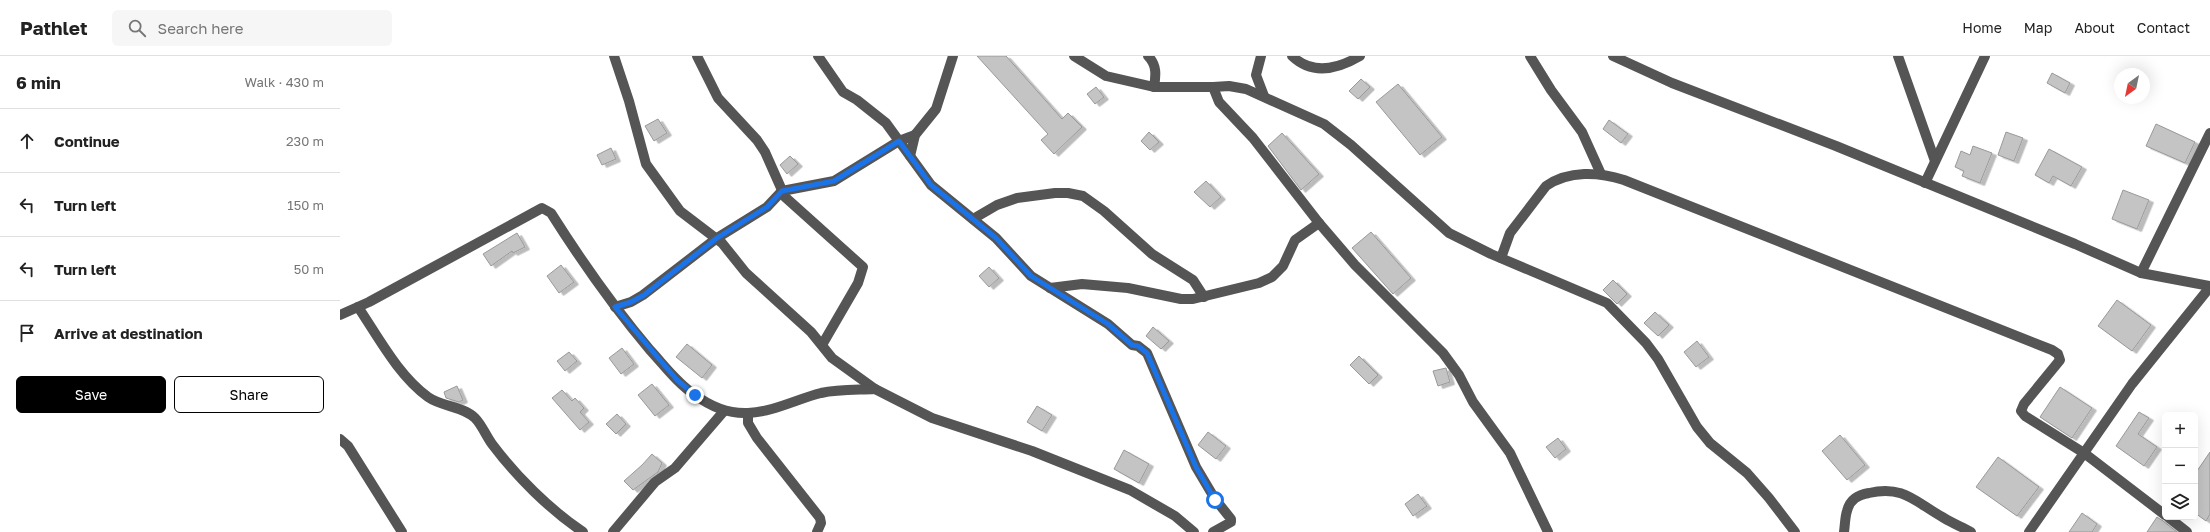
<!DOCTYPE html>
<html lang="en">
<head>
<meta charset="utf-8">
<style>
  :root { --surface:#fff; --page:#f6f6f6; --text:#222; --muted:#767676; --line:#e0e0e0; --accent:#000 }
  body { margin:0; font-family:"Golos Text",sans-serif; background:var(--page); color:var(--text) }
  .controls { position:absolute; right:12px; bottom:12px; display:grid; overflow:hidden; border-radius:6px; box-shadow:0 4px 16px #0002 }
  .controls button { width:36px; height:36px; display:grid; place-items:center; padding:0; border:0; border-bottom:1px solid var(--line); background:var(--surface); color:var(--text); font:20px sans-serif }
  .compass { position:absolute; left:1774px; top:12px; width:36px; height:36px; border-radius:50%; background:var(--surface); box-shadow:0 4px 16px #0002; rotate:213deg }
  .stop { position:absolute; width:12px; height:12px; margin:-9px; border:3px solid #1a73e8; border-radius:50%; background:#fff }
  .stop.end { background:#1a73e8; border-color:#fff; box-shadow:0 1px 4px #0008 }
  .list { margin:0; padding:0; list-style:none }
  h2 { display:flex; justify-content:space-between; align-items:center; height:52px; margin:0; padding:0 16px; font-size:17px }
  h2 small { font-size:13px; font-weight:400; color:var(--muted) }
  .list li { display:grid; grid-template-columns:26px 1fr auto; gap:12px; align-items:center; box-sizing:border-box; height:64px; padding:0 16px; border-top:1px solid var(--line) }
  .list b { display:block; font-size:15px; white-space:nowrap }
  .list em { font-size:13px; font-style:normal; color:var(--muted) }
  .actions { display:flex; gap:8px; padding:12px 16px }
  .actions a { flex:1; padding:9px 0; border:1px solid var(--accent); border-radius:6px; text-align:center; font-size:14px; color:var(--accent) }
  .actions .main { background:var(--accent); color:#fff }
  .icon { flex:none; width:22px; height:22px; fill:none; stroke:currentColor; stroke-width:2; stroke-linecap:round; stroke-linejoin:round }
  .map { position:relative; flex:none; width:1870px; height:476px; overflow:hidden }
  header { display:flex; align-items:center; gap:24px; box-sizing:border-box; height:56px; padding:0 20px; background:var(--surface); border-bottom:1px solid var(--line) }
  header strong { font-size:19px }
  nav { display:flex; gap:22px; margin-inline-start:auto; font-size:14px }
  .search { width:280px; height:36px; background:var(--page); display:flex; align-items:center; gap:10px; box-sizing:border-box; padding:0 14px; border-radius:6px; color:var(--muted); font-size:15px }
  main { display:flex }
  aside { flex:1; background:var(--surface) }
  .map>svg:first-child { display:block }
  .building { fill:#c4c4c4; stroke:#999; filter:url(#shadow) }
  .lines { fill:none; stroke-linecap:round; stroke-linejoin:round }
  .minor { stroke:#555; stroke-width:10 }
  .route { stroke:#1a73e8; stroke-width:5 }
</style>
</head>
<body>
<header>
<strong>Pathlet</strong>
<div class="search"><svg class="icon" aria-label="search" viewBox="0 0 24 24"><circle cx="10" cy="10" r="6"/><path d="M15 15l6 6"/></svg>Search here</div>
<nav><a>Home</a><a>Map</a><a>About</a><a>Contact</a></nav>
</header>
<main>
<aside>
<h2>6 min<small>Walk · 430 m</small></h2>
<ul class="list">
<li><svg class="icon" aria-label="ahead" viewBox="0 0 24 24"><path d="M12 20V5M6 11l6-6 6 6"/></svg><div><b>Continue</b></div><em>230 m</em></li>
<li><svg class="icon" aria-label="left" viewBox="0 0 24 24"><path d="M17 20v-9H6M10 6l-5 5 5 5"/></svg><div><b>Turn left</b></div><em>150 m</em></li>
<li><svg class="icon" aria-label="left" viewBox="0 0 24 24"><path d="M17 20v-9H6M10 6l-5 5 5 5"/></svg><div><b>Turn left</b></div><em>50 m</em></li>
<li><svg class="icon" aria-label="arrive" viewBox="0 0 24 24"><path d="M6 21V4h12l-3 4 3 4H6"/></svg><div><b>Arrive at destination</b></div></li>
</ul>
<div class="actions"><a class="main">Save</a><a>Share</a></div>
</aside>
<div class="map">
<svg width="1870" height="476" viewBox="0 0 1870 476">
  <defs>
    <filter id="shadow"><feDropShadow dx="4.5" dy="2.5" stdDeviation="0" flood-color="#0004"/></filter>
  </defs>
  <rect width="100%" height="100%" fill="#fff"/>
  <g class="building">
    <polygon points="637,0 666,0 722,63 728,57 742,71 714,98 701,84 708,78"/>
    <polygon points="1712,17 1730,27 1725,37 1707,27"/>
    <polygon points="1021,23 1030,31 1018,43 1009,35"/>
    <polygon points="1058,28 1102,81 1080,99 1036,46"/>
    <polygon points="756,31 764,41 755,48 747,38"/>
    <polygon points="318,63 327,77 314,85 305,70"/>
    <polygon points="1269,64 1288,78 1281,87 1263,73"/>
    <polygon points="1816,68 1855,86 1845,107 1806,90"/>
    <polygon points="809,76 819,86 810,94 801,85"/>
    <polygon points="1666,76 1683,82 1674,105 1658,99"/>
    <polygon points="942,77 979,118 961,134 928,90"/>
    <polygon points="1633,90 1652,97 1640,127 1622,120 1624,115 1615,111 1621,95 1630,99"/>
    <polygon points="271,92 276,103 262,109 257,99"/>
    <polygon points="1709,93 1742,111 1731,130 1713,120 1709,127 1695,119"/>
    <polygon points="450,100 458,108 447,118 440,109"/>
    <polygon points="866,125 881,141 870,151 854,136"/>
    <polygon points="1783,134 1809,144 1797,173 1772,163"/>
    <polygon points="1031,176 1071,222 1053,238 1012,192"/>
    <polygon points="177,177 185,191 173,197 172,195 151,210 143,198"/>
    <polygon points="221,209 234,226 219,237 207,220"/>
    <polygon points="649,211 659,222 649,231 639,220"/>
    <polygon points="1273,224 1287,238 1277,248 1263,234"/>
    <polygon points="1777,244 1811,269 1792,295 1758,270"/>
    <polygon points="1315,256 1329,269 1318,280 1304,267"/>
    <polygon points="813,271 829,285 821,293 806,280"/>
    <polygon points="1357,285 1369,301 1356,311 1344,296"/>
    <polygon points="347,288 372,309 362,322 336,301"/>
    <polygon points="282,292 294,308 281,318 269,302"/>
    <polygon points="229,296 237,305 225,315 217,305"/>
    <polygon points="1019,300 1038,319 1029,328 1010,309"/>
    <polygon points="1106,312 1110,326 1098,330 1093,315"/>
    <polygon points="312,328 329,349 315,360 298,339"/>
    <polygon points="117,330 123,344 119,346 106,342 104,336"/>
    <polygon points="1720,331 1752,352 1732,382 1700,361"/>
    <polygon points="222,334 232,345 235,342 244,352 240,356 249,366 240,374 212,342"/>
    <polygon points="697,350 712,359 702,375 687,366"/>
    <polygon points="1799,356 1809,362 1798,378 1817,391 1804,410 1776,390"/>
    <polygon points="277,358 286,368 276,378 266,368"/>
    <polygon points="868,376 886,390 876,403 858,389"/>
    <polygon points="1500,379 1525,409 1507,424 1482,395"/>
    <polygon points="1218,382 1226,393 1215,402 1206,391"/>
    <polygon points="784,394 809,408 799,427 774,413"/>
    <polygon points="1870,396 1870,458 1866,465 1855,457 1855,418"/>
    <polygon points="312,398 322,407 318,416 293,434 284,425 302,409"/>
    <polygon points="1658,401 1699,431 1677,460 1636,431"/>
    <polygon points="1078,438 1087,450 1073,460 1065,448"/>
    <polygon points="1742,457 1757,468 1752,476 1729,476"/>
    <polygon points="1817,461 1823,465 1837,476 1807,476"/>
  </g>
  <g class="lines">
    <g class="minor">
      <polyline points="274,0 289,45 306,108 340,155 382,187 406,217 471,276 492,302 535,333 592,362 692,395 790,434 835,460 854,476"/>
      <polyline points="357,0 378,42 417,84 425,96 445,141 523,211 518,227 482,289"/>
      <polyline points="478,0 503,36 517,44 546,67 591,129 656,182 691,220 768,268 792,289 798,290 807,297 856,411 875,443 891,463 891,466 873,476"/>
      <polyline points="734,0 766,20 814,31 873,31 879,46 913,82 979,167 1015,209 1103,297 1119,319 1133,346 1170,397 1208,476"/>
      <path d="M808,0C817,9 816,19 814,31"/>
      <polyline points="921,0 916,19 924,40"/>
      <path d="M952,0C973,20 998,13 1020,0"/>
      <polyline points="1190,0 1211,34 1242,76 1261,118"/>
      <polyline points="1273,0 1332,27 1496,90 1735,188 1801,217 1870,230"/>
      <polyline points="1558,0 1595,105"/>
      <polyline points="873,31 889,30 906,33 984,68 1011,89 1109,177 1151,198 1267,247 1306,287 1318,303 1357,371 1370,387 1407,417 1429,442 1455,476"/>
      <polyline points="570,100 575,79 596,53 613,0"/>
      <polyline points="1585,127 1645,0"/>
      <polyline points="633,163 657,149 677,142 715,137 728,137 743,140 764,155 812,198 853,224 864,241"/>
      <path d="M1161,202L1170,177L1206,130C1229,114 1259,116 1284,124L1712,294L1718,298L1720,304L1684,348L1681,355L1685,360L1744,397L1825,459"/>
      <polyline points="1801,217 1870,77"/>
      <polyline points="710,232 742,228 788,232 841,243 853,243 919,227 932,221 943,210 955,184 979,167"/>
      <path d="M18,251C39,282 58,319 88,341C102,351 123,350 135,362C142,369 146,380 152,388C176,420 209,453 243,476"/>
      <polyline points="275,251 291,246 303,239 377,182 427,151 442,135 494,125 559,85 575,79"/>
      <path d="M0,259L29,246L202,152L211,157C242,206 272,249 310,294C324,309 337,327 355,339C370,350 389,358 408,357C433,356 457,343 481,337C499,333 517,334 535,333"/>
      <polyline points="408,357 408,367 417,382 480,462 481,467 477,476"/>
      <polyline points="0,383 8,390 62,476"/>
      <polyline points="1828,461 1847,476"/>
      <polyline points="273,476 315,426 335,412 384,355"/>
      <path d="M1504,476C1505,469 1505,461 1507,455C1510,443 1518,439 1529,437C1564,429 1575,446 1604,462C1612,467 1622,471 1631,476"/>
      <polyline points="1689,476 1792,328 1870,231"/>
    </g>
  </g>
  <g class="lines">
    <polyline class="route" points="355,339 337,324 275,251 291,246 304,239 377,182 427,151 442,135 494,125 559,85 591,129 656,182 691,220 768,268 792,289 798,290 807,297 856,411 875,444"/>
  </g>
</svg>
<div class="controls">
<button>+</button>
<button>−</button>
<button><svg class="icon" aria-label="layers" viewBox="0 0 24 24"><path d="M12 4l9 5-9 5-9-5zM3 14l9 5 9-5"/></svg></button>
</div>
<svg class="compass" viewBox="-18 -18 36 36"><path d="M0-13l5 13h-10z" fill="#e53935"/><path d="M0 13l5-13h-10z" fill="#767676"/></svg>
<div class="stop" style="left:875px;top:444px"></div>
<div class="stop end" style="left:355px;top:339px"></div>
</div>
</main>
</body>
</html>
